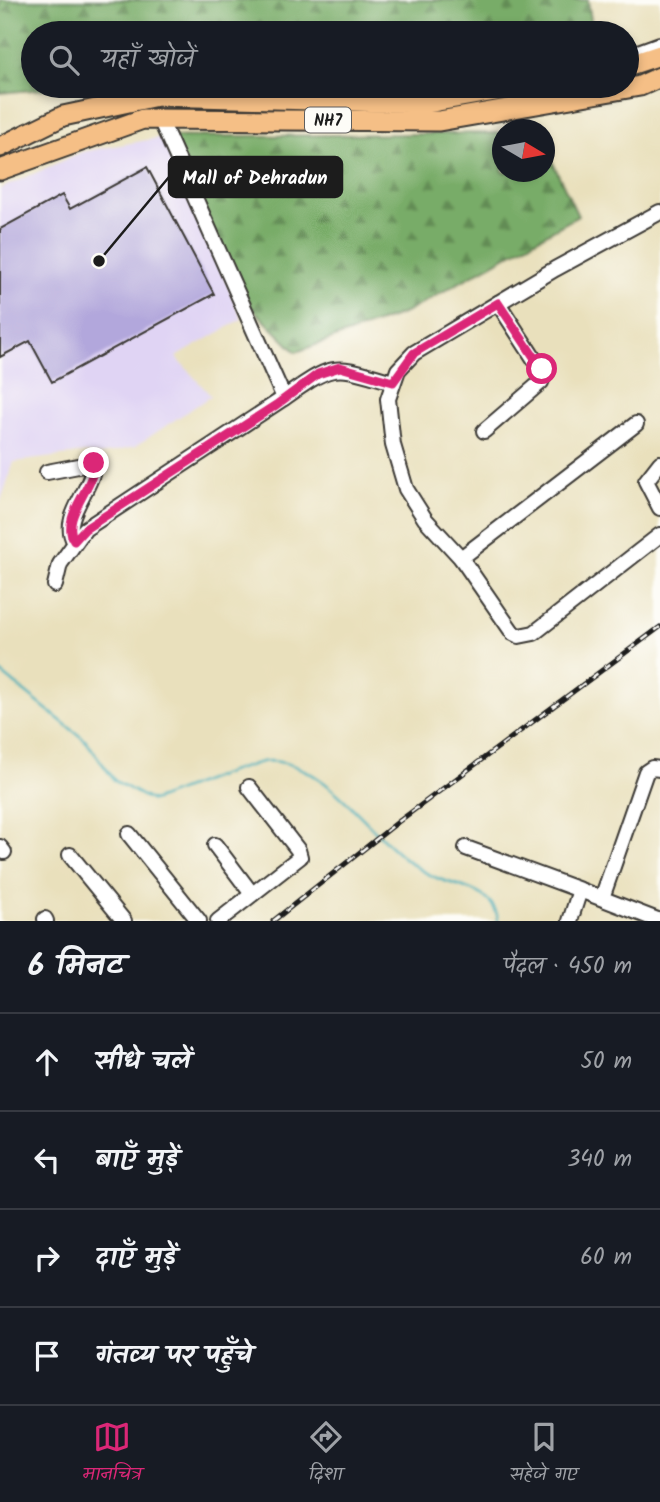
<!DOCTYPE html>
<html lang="hi">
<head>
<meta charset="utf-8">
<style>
  :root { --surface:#171b24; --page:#242831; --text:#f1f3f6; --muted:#9ea1a6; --line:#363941; --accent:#db2777 }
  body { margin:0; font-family:Kalam,"Playpen Sans Deva",sans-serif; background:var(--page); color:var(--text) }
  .compass { position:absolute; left:492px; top:119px; width:63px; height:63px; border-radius:50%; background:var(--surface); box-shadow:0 4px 10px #0003; rotate:100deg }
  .stop { position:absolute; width:21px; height:21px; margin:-16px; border:5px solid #db2777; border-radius:50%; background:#fff }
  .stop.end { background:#db2777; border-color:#fff; box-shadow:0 2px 7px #0008 }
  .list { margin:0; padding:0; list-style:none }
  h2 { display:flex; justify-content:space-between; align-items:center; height:91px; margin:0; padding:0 28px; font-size:30px }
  h2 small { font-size:23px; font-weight:400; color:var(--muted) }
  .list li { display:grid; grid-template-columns:46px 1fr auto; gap:21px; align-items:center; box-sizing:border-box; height:98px; padding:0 28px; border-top:2px solid var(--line) }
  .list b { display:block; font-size:26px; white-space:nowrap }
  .list em { font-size:23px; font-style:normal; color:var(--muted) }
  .icon { flex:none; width:38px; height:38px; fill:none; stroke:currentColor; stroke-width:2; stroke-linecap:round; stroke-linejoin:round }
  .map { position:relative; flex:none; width:660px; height:921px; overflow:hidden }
  .search { position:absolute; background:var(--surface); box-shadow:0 4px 10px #0003; left:21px; right:21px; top:21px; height:77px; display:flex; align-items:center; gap:18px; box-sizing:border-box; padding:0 24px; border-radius:38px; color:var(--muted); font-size:26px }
  .sheet { height:483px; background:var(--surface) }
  nav { display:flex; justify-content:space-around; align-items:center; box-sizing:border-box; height:98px; border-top:2px solid var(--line); background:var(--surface); font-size:19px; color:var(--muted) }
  nav a { display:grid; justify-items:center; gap:4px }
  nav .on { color:var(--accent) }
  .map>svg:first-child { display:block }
  .built { fill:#e0d4f4 }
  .forest { fill:url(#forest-firs); stroke:#4a6442; stroke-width:2 }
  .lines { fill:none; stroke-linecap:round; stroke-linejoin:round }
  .stream { stroke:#3aabb7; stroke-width:2.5 }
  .building { fill:#b2a7dc }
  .minor-casing { stroke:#3b3934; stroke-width:18 }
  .highway-casing { stroke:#3b3934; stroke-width:23 }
  .minor { stroke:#fff; stroke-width:14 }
  .highway { stroke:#f5bf86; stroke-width:19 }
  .rail-casing { stroke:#1c1c1c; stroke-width:5 }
  .rail { stroke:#fdfcf7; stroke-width:2.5; stroke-dasharray:8; stroke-linecap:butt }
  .route { stroke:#db2777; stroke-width:9 }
  .labels { text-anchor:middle; stroke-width:7; stroke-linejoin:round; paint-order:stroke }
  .shield { fill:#fdfcf7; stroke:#605f5e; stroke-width:2 }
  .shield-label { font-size:16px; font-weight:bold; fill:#1c1c1c }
  .leader { fill:none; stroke:#1c1c1c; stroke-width:2.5 }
  .callout-dot { fill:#1c1c1c; stroke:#fdfcf7; stroke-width:2.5 }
  .callout { fill:#1c1c1c; stroke:#1c1c1c; stroke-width:2.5 }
  .callout-label { font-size:19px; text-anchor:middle; font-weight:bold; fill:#fff }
</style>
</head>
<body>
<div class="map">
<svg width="660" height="921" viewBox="0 0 660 921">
  <defs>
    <pattern id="forest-firs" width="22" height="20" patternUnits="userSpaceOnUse" patternTransform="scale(1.75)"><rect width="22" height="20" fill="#78ac67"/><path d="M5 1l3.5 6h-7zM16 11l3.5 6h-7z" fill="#628b54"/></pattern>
  </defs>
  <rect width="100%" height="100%" fill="#fdfcf7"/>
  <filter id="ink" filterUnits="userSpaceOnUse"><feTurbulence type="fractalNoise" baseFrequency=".0143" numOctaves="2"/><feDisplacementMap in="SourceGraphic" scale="14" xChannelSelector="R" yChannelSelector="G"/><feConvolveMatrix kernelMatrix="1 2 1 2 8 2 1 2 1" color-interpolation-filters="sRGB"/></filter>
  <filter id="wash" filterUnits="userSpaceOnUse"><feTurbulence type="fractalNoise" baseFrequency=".00686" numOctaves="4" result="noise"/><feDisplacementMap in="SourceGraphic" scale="28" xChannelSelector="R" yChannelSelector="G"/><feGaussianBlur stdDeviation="1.57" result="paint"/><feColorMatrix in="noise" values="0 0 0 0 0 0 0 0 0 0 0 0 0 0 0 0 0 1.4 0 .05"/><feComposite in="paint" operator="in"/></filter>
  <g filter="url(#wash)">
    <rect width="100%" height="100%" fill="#e9e0bc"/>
    <polygon class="built" points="164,137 242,319 176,357 211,396 134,447 100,455 84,453 14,462 0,503 0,189 82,152"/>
    <g class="forest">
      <polygon points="0,0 588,0 593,33 33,33 33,86 77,86 0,93"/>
      <polygon points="502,133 503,172 544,172 545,146 578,216 405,313 296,352 252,308 164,137"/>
    </g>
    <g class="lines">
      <path class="stream" d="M0,672L86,741L115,781L152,801C173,794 252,761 269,761C340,763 377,858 442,880C463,887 496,893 498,921"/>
    </g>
    <g id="blocks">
      <polygon class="building" points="147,167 214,294 52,382 30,341 0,357 0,229 62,195 70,209"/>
    </g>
  </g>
  <g filter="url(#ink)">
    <use href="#blocks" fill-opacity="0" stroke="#3b3934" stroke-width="2"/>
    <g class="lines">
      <g class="minor-casing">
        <g id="minor">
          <polyline points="627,56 660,44"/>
          <polyline points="660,212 555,269 414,353 398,370 388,399 393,445 406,489 425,519 461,558 513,633 519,636 534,633 660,535"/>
          <path d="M284,398C336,361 333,365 393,382"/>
          <polyline points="484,431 541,382 544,374 498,303"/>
          <polyline points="660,463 646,481 660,508"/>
          <path d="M47,472L94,463C94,488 60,517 74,541"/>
          <polyline points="461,558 636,424"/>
          <polyline points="55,585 60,564 85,529 284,398 160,119"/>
          <polyline points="129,834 199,921"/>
          <polyline points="215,845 252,894"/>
          <polyline points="0,847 4,852"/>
          <polyline points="466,848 580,890"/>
          <polyline points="70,855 124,921"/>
          <polyline points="602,898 646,772 652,768 660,769"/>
          <polyline points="45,919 46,921"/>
          <polyline points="218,921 300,857 298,850 249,787"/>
          <polyline points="570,921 580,890 660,921"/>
        </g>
      </g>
      <g class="highway-casing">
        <g id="highway">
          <polyline points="627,66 660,55"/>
          <polyline points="0,147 63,116 157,96 427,103 523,86"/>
          <polyline points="0,170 143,119 439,121 640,86 660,77"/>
        </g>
      </g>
      <use href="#minor" class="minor"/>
      <use href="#highway" class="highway"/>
      <g class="rail-casing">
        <polyline id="rail" points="273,921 398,822 660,627"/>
      </g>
      <use href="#rail" class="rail"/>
    </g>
  </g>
  <g class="lines" filter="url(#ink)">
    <path class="route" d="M94,463C95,488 60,516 74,541L85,529L276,405L318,374L340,367L393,382L414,353L498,303L542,369"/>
  </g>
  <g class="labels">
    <rect class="shield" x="305" y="107.5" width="46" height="25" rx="5"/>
    <g class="shield-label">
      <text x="328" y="126">NH7</text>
    </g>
  </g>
  <path class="leader" d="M99 261L169 177"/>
  <circle class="callout-dot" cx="99" cy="261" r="7"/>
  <rect class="callout" x="169" y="157" width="173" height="40" rx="7"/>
  <g class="callout-label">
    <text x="255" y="184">Mall of Dehradun</text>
  </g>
</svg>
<svg class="compass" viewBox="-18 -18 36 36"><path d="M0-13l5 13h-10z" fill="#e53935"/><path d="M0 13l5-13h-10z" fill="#9ea1a6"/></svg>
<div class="stop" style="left:542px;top:369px"></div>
<div class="stop end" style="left:94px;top:463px"></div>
<div class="search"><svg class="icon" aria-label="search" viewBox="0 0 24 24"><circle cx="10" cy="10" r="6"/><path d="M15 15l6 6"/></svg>यहाँ खोजें</div>
</div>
<section class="sheet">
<h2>6 मिनट<small>पैदल · 450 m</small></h2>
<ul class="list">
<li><svg class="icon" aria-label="ahead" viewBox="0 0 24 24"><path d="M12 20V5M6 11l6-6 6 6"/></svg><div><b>सीधे चलें</b></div><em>50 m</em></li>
<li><svg class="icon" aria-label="left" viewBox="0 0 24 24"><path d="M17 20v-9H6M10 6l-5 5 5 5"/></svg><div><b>बाएँ मुड़ें</b></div><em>340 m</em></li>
<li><svg class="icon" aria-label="right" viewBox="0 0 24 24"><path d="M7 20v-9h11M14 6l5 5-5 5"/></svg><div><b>दाएँ मुड़ें</b></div><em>60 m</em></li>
<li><svg class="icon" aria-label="arrive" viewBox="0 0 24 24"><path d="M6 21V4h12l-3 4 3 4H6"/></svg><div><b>गंतव्य पर पहुँचे</b></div></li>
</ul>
</section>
<nav>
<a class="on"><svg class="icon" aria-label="map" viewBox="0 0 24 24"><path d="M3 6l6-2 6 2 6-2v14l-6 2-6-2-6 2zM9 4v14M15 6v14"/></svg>मानचित्र</a>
<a><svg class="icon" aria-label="directions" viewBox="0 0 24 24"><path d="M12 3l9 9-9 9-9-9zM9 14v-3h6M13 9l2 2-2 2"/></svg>दिशा</a>
<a><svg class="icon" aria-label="saved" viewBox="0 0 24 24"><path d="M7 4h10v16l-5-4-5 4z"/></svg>सहेजे गए</a>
</nav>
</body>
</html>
